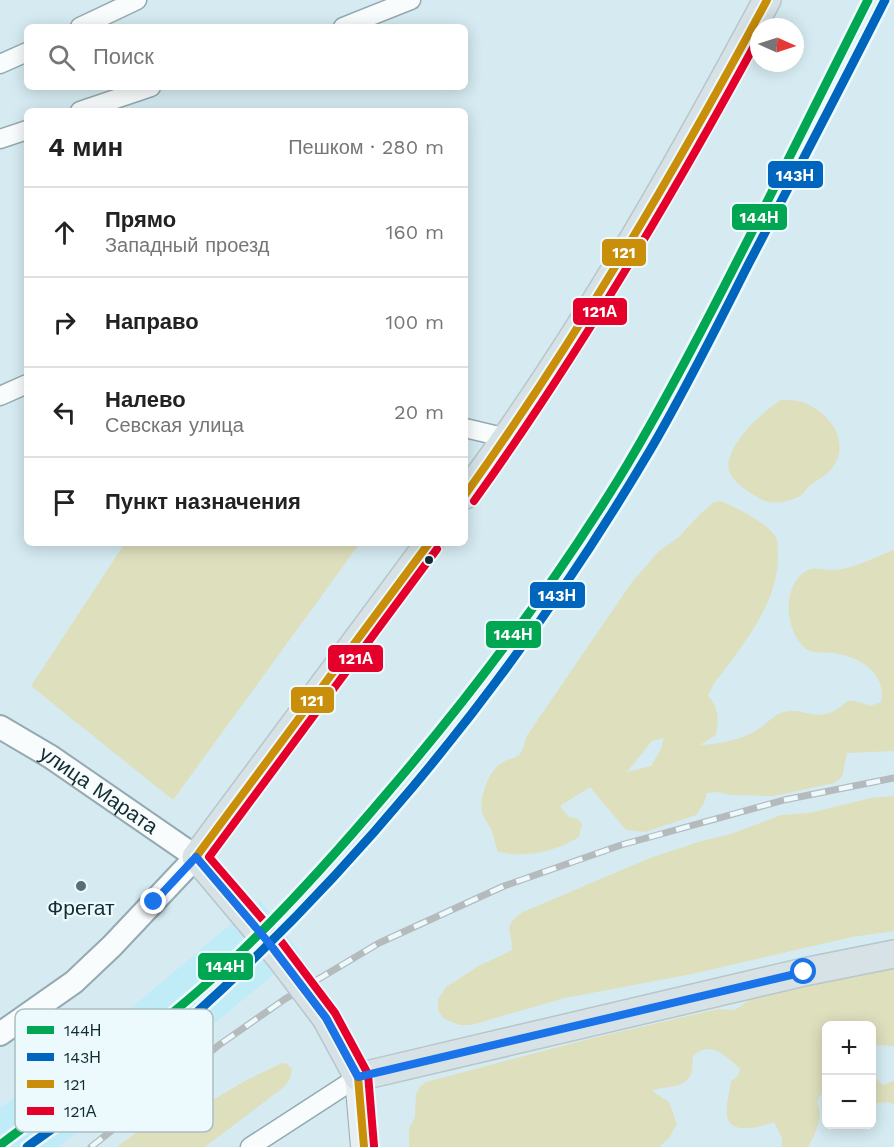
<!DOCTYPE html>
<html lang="ru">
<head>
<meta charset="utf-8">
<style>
  :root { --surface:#fff; --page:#f2f2f2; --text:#222; --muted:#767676; --line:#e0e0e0 }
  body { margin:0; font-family:"Work Sans",sans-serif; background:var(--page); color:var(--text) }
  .controls { position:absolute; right:18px; bottom:18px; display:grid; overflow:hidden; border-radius:9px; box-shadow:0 3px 15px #0003 }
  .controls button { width:54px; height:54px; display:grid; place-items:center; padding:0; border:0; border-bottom:2px solid var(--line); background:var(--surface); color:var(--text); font:30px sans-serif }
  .compass { position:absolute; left:750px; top:18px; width:54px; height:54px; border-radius:50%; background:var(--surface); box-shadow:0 3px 15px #0003; rotate:93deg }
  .stop { position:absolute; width:18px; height:18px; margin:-14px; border:4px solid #1a73e8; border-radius:50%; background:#fff }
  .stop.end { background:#1a73e8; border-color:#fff; box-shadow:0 2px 6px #0008 }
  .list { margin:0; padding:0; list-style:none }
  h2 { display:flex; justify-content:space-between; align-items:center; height:78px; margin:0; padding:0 24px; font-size:26px }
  h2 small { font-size:20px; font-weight:400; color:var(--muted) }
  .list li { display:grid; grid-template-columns:39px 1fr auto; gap:18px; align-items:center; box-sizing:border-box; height:90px; padding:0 24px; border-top:2px solid var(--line) }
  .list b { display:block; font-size:22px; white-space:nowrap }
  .list p { margin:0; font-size:20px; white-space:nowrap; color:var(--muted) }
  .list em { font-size:20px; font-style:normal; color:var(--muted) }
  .icon { flex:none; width:33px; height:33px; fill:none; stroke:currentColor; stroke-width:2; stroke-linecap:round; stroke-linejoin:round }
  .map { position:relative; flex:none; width:894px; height:1147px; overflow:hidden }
  .search { position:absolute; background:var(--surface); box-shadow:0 3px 15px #0003; left:24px; top:24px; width:444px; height:66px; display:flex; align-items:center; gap:15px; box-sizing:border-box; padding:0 21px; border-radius:9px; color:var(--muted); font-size:22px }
  .panel { position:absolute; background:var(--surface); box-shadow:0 3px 15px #0003; left:24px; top:108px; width:444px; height:438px; border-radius:9px }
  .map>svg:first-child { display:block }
  .built { fill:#c0ecf7 }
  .green { fill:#dedfbd; fill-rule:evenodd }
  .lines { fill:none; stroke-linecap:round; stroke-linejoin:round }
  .minor-casing { stroke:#94aab0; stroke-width:21 }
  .tertiary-casing { stroke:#94aab0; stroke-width:26 }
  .secondary-casing { stroke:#94aab0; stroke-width:28 }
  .primary-casing { stroke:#b7c6ca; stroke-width:30 }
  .minor { stroke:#f9fcfd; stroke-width:18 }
  .tertiary { stroke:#f9fcfd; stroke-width:22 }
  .secondary { stroke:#e7eff1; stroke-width:26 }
  .primary { stroke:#d6e2e6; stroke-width:27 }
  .rail-casing { stroke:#b5bbbd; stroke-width:7 }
  .rail { stroke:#edfafd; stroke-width:4.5; stroke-dasharray:14; stroke-linecap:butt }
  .primary-bridge-casing { stroke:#b7c6ca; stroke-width:30; stroke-linecap:butt }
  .primary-bridge { stroke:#d6e2e6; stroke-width:27 }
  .bus-1-casing { stroke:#edfafd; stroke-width:12 }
  .bus-2-casing { stroke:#edfafd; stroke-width:12 }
  .bus-1 { stroke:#c98e0a; stroke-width:8 }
  .bus-2 { stroke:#e4002b; stroke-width:8 }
  .rail-1-casing { stroke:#edfafd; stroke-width:14 }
  .rail-2-casing { stroke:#edfafd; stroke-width:14 }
  .rail-1 { stroke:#00a651; stroke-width:9 }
  .rail-2 { stroke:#0065bd; stroke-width:9 }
  .route { stroke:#1a73e8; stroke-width:8 }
  .bus-dot { fill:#112e34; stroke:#edfafd; stroke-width:2 }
  .poi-dot { fill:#567076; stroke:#edfafd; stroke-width:2 }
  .labels { text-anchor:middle; stroke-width:4.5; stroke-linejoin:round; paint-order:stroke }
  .street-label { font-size:21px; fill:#112e34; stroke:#edfafd }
  .poi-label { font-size:21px; fill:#112e34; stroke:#edfafd }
  .key { fill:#edfafd; stroke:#abbdc1; stroke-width:1.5 }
  .key-label { font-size:16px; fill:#112e34 }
  .line-badge { stroke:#edfafd; stroke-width:2 }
  .badge-label { font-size:16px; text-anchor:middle; font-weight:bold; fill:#fff }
</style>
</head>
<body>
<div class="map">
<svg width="894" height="1147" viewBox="0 0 894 1147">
  <rect width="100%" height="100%" fill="#d5ebf1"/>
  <polygon class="built" points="260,900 300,953 127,1095 58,1147 0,1147 0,1108 90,1042"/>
  <g class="green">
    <path d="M781,400C787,400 794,400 799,401C827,409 852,440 833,467C827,476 820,478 812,484C808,486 806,491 803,494C792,502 771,506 759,498C749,492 733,483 729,471C723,447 763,411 781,400Z"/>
    <path d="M721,501C735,507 772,525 777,540C778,544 777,550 778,554C779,604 741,647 713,685L708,696C719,708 719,719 716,735L700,745C718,744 741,740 757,730C766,725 774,714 784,712C800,707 810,719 829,713C850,705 841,694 870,706L881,702C887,673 859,656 833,653C824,652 813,654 806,649C785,633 781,586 806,571C814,566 823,570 833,570C854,569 874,557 894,550V751L847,753L842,777L834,783L774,796L731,795L717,792L707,793L704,803L696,815L645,832L626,830L590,787L560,806L569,817L578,819L582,824L579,837C555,852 526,858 498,852C495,844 494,837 491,829C488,824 484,818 482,812C479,799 488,773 499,765C514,753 520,765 526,737L632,582L659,551L679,537L699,515L714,502ZM664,738L660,751L651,766L627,772L652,741Z"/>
    <polygon points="125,543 360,543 173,800 31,686"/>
    <path d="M894,796V931L852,937L692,974L565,998L471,1025H459L444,1019L438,1010V999L446,987L477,967L512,950C512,927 501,928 523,912L650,858L702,841L731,834L781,815L809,813L871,798Z"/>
    <path d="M894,963V1046L872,1045V1026H826V1089L819,1097L817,1103C824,1117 815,1135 808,1147H782V1138L774,1122C763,1126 735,1135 728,1120C724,1110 730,1091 731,1081L738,1076L740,1069C725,1056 712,1040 693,1056C692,1062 693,1072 690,1076C682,1090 664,1085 652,1091L669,1102L677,1124L669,1138L659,1147H409V1129L415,1117L416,1094L420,1087L426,1082L585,1040L718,1009L735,1010L761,992Z"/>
    <polygon points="282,1063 287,1064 292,1069 290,1079 284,1087 205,1147 117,1147 133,1135 189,1101 211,1101 245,1081"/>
    <polygon points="872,1074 883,1085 894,1081 894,1105 889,1102 878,1103 872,1109"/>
  </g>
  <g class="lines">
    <g class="minor-casing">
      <g id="minor">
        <polyline points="80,27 137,0"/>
        <polyline points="343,27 411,0"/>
        <polyline points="0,64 27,52"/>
        <polyline points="80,111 151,87"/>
        <polyline points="0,139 27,130"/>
        <polyline points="0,396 27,384"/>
        <polyline points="465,428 507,438"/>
        <polyline points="250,1147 358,1077"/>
      </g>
    </g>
    <g class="tertiary-casing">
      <g id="tertiary">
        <path id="s1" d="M0,727L51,757L196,857L112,946L74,982L0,1034"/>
      </g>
    </g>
    <g class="secondary-casing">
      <polyline id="secondary" points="358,1077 364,1147"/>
    </g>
    <g class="primary-casing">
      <g id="primary">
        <path d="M465,495C580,340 676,170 767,0"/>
        <polyline points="279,956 196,857 429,543"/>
        <polyline points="326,1018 358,1077 804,972 894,954"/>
      </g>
    </g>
    <use href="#minor" class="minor"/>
    <use href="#tertiary" class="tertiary"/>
    <use href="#secondary" class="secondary"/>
    <use href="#primary" class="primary"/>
    <g class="rail-casing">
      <polyline id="rail" points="91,1147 219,1045 285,999 379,943 504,886 621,845 784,800 894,778"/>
    </g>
    <use href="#rail" class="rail"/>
    <g class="primary-bridge-casing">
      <polyline id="primary-bridge" points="279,956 326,1018"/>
    </g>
    <use href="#primary-bridge" class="primary-bridge"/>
    <g class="bus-1-casing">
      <g id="bus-1">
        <path d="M465,495C578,337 675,171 767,0"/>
        <polyline points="196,857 429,543"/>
        <polyline points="196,857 269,943 326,1018 358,1077 364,1147"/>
      </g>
    </g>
    <g class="bus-2-casing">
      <g id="bus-2">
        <path d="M474,501C580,353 672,197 759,37"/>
        <polyline points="374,1146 368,1074 335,1013 277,936 209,857 437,549"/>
      </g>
    </g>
    <use href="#bus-1" class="bus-1"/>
    <use href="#bus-2" class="bus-2"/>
    <g class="rail-1-casing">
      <path id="rail-1" d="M0,1145C72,1091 146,1038 213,978C276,921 333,857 388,792C472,694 550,590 618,480C651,426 681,370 710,314C764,210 815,105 868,0"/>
    </g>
    <g class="rail-2-casing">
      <path id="rail-2" d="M27,1147C58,1124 91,1103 121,1078C332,904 510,687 649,452C685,391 716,328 748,265C794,177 840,89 885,0"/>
    </g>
    <use href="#rail-1" class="rail-1"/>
    <use href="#rail-2" class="rail-2"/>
  </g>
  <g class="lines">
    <polyline class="route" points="154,902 196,857 269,943 326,1018 358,1077 804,972"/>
  </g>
  <circle class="bus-dot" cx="429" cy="560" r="5"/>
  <circle class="poi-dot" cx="81" cy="886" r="6"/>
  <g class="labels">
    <g class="street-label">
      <text dy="7" stroke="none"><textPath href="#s1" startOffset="117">улица Марата</textPath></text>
    </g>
    <g class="poi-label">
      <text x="81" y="915">Фрегат</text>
    </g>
  </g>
  <rect x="15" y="1009" width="198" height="123" rx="9" class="key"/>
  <rect x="27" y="1026" width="27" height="8" fill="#00a651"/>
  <rect x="27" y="1053" width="27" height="8" fill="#0065bd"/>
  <rect x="27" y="1080" width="27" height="8" fill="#c98e0a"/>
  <rect x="27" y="1107" width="27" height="8" fill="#e4002b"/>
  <g class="key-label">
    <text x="64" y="1036">144Н</text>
    <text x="64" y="1063">143Н</text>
    <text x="64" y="1090">121</text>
    <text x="64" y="1117">121А</text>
  </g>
  <g class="line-badge">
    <rect x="767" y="160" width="57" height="29" rx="6" fill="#0065bd"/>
    <rect x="731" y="203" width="57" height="28" rx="6" fill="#00a651"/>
    <rect x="601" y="238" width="46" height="29" rx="6" fill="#c98e0a"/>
    <rect x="572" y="297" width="56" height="29" rx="6" fill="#e4002b"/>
    <rect x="529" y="581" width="57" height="28" rx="6" fill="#0065bd"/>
    <rect x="485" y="620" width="57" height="29" rx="6" fill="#00a651"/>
    <rect x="327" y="644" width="57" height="29" rx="6" fill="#e4002b"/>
    <rect x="290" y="686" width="45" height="28" rx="6" fill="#c98e0a"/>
    <rect x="197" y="952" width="57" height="29" rx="6" fill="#00a651"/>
  </g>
  <g class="badge-label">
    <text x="795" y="181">143Н</text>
    <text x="759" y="223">144Н</text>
    <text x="624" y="258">121</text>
    <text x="600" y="317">121А</text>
    <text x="557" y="601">143Н</text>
    <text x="513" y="640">144Н</text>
    <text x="356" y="664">121А</text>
    <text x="312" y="706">121</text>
    <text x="225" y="972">144Н</text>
  </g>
</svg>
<div class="controls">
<button>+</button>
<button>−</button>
</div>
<svg class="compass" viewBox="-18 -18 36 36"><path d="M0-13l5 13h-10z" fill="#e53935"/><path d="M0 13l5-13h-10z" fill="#767676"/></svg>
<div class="stop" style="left:804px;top:972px"></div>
<div class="stop end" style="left:154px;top:902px"></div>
<div class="search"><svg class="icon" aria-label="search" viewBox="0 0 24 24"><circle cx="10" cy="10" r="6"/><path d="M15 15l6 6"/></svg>Поиск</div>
<section class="panel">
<h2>4 мин<small>Пешком · 280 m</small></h2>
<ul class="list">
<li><svg class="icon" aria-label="ahead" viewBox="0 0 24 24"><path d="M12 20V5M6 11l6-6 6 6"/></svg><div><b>Прямо</b><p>Западный проезд</p></div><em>160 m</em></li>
<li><svg class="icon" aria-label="right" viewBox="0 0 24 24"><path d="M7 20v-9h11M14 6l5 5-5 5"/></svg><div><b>Направо</b></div><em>100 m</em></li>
<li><svg class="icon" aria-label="left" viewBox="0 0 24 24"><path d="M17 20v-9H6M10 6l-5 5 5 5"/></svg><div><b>Налево</b><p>Севская улица</p></div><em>20 m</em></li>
<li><svg class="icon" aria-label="arrive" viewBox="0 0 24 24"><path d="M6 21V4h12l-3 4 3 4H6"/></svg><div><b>Пункт назначения</b></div></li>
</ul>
</section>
</div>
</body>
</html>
